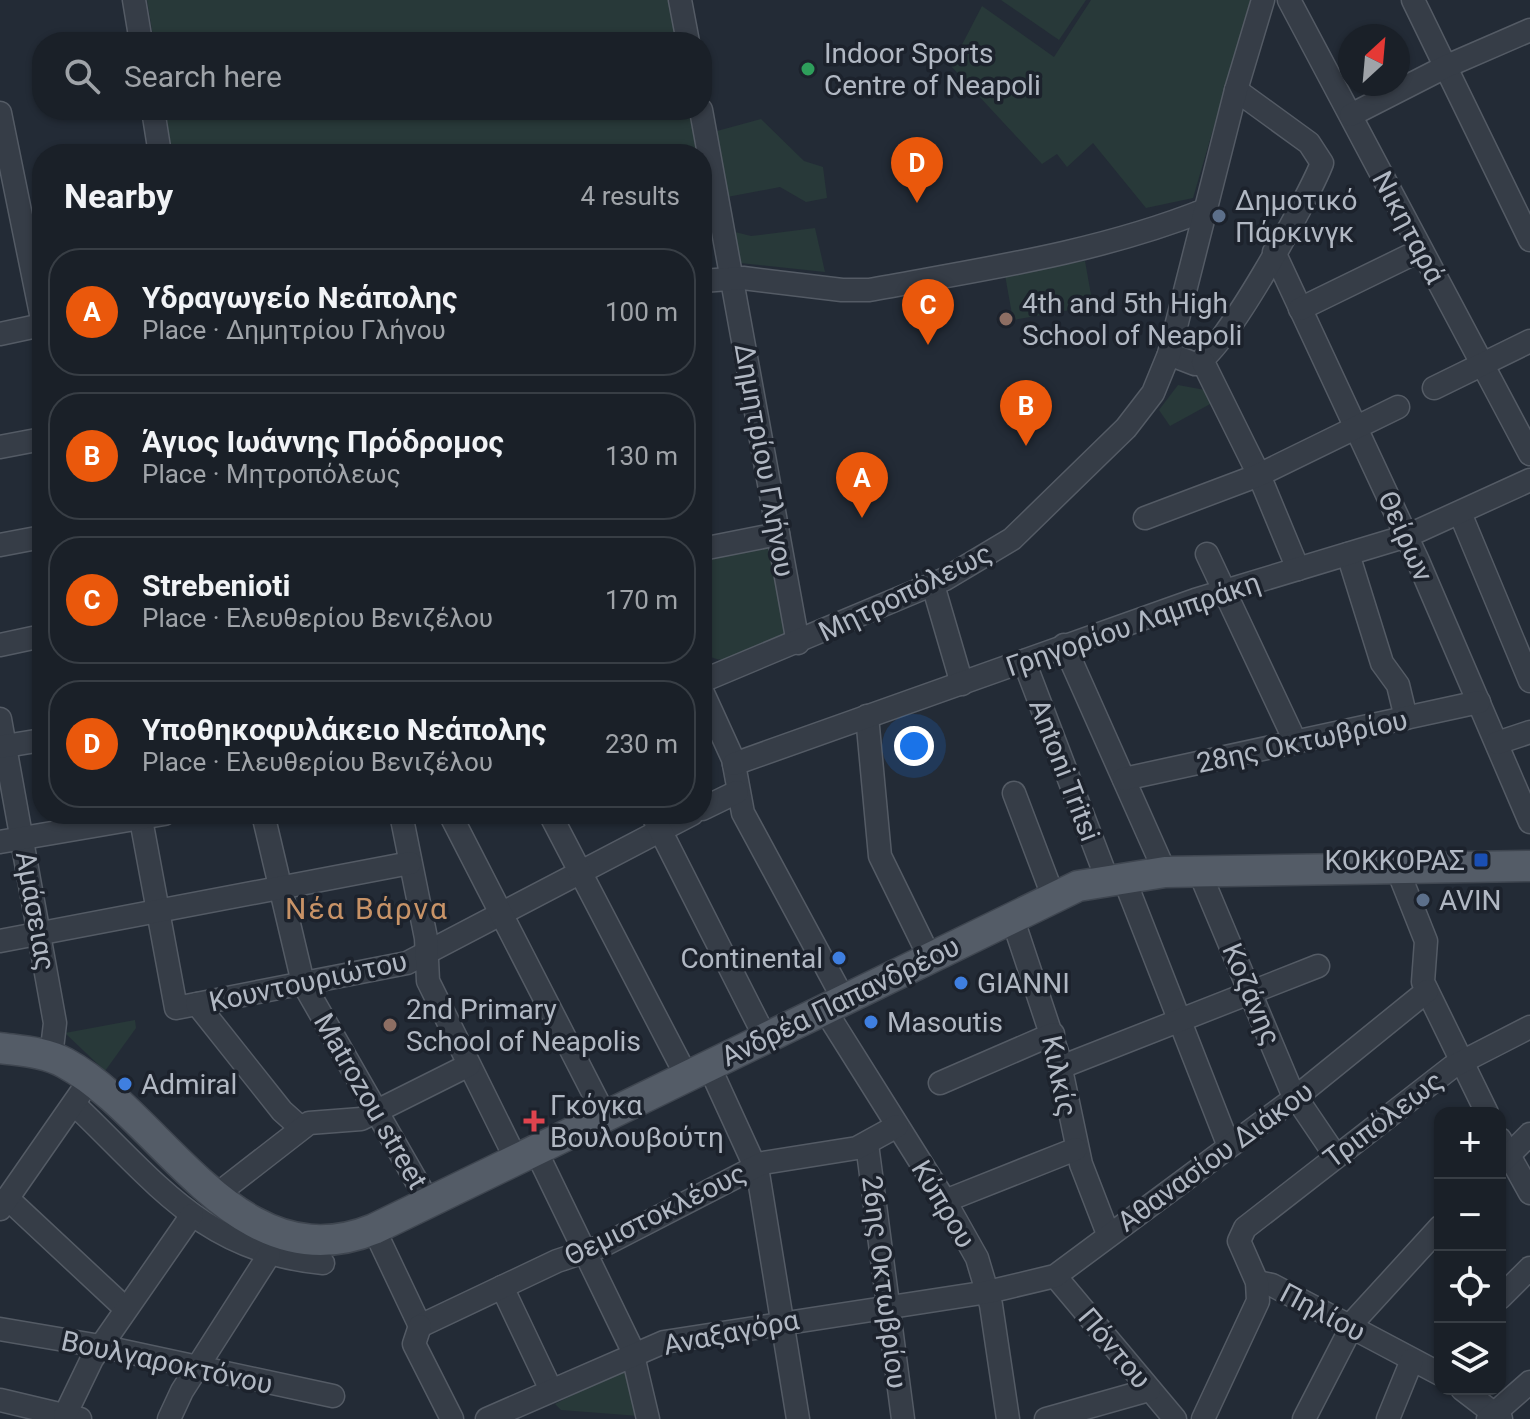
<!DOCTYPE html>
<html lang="en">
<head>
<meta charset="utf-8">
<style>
  :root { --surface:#1a2028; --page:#232830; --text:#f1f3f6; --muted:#9fa3a8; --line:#383e45; --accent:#ea580c }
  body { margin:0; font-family:Roboto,sans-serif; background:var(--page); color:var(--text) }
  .controls { position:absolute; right:24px; bottom:24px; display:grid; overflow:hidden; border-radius:16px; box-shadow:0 2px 6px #0004 }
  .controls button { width:72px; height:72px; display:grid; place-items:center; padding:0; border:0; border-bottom:2px solid var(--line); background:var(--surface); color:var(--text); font:40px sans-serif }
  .compass { position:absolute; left:1338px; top:24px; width:72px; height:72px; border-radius:50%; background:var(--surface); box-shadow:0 2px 6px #0004; rotate:26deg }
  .you { position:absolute; left:914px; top:746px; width:28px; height:28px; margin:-20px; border:6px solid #fff; border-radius:50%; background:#1a73e8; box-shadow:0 0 0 12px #1a73e833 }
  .badge { display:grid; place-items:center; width:52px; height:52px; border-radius:50%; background:var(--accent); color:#fff; font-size:26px; font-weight:700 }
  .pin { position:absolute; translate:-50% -66px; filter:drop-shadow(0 2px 4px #0008) }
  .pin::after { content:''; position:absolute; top:42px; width:28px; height:24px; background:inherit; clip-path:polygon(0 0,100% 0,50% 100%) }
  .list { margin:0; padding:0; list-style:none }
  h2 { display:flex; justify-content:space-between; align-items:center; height:104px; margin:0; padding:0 32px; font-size:34px }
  h2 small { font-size:26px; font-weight:400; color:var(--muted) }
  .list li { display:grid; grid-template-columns:52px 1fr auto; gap:24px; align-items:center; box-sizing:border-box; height:128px; margin:0 16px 16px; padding:0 16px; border:2px solid var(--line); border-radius:32px }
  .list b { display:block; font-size:30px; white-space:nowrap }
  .list p { margin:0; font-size:26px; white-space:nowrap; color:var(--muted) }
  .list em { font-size:26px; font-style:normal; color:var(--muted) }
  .icon { flex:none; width:44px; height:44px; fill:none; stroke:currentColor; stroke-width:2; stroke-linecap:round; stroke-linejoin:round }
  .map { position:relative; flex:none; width:1530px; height:1419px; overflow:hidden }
  .search { position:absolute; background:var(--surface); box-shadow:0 2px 6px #0004; left:32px; top:32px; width:680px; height:88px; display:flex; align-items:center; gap:20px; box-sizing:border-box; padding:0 28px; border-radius:32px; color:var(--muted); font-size:30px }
  .panel { position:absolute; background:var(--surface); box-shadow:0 2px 6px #0004; left:32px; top:144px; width:680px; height:680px; border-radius:32px }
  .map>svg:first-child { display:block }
  .green { fill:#283939 }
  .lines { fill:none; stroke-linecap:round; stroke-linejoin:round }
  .minor-casing { stroke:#545b65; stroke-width:25 }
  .major-casing { stroke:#3f4650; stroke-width:33 }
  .minor { stroke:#363d47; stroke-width:22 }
  .major { stroke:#545c67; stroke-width:30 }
  .leisure-dot { fill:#2e9e5b; stroke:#1c222c; stroke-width:3 }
  .service-dot { fill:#5c6f8a; stroke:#1c222c; stroke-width:3 }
  .education-dot { fill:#8d6e63; stroke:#1c222c; stroke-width:3 }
  .transit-dot { fill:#1a4fb4; stroke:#1c222c; stroke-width:3 }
  .shop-dot { fill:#3f7fe0; stroke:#1c222c; stroke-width:3 }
  .health-dot { fill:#e0444e; stroke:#1c222c; stroke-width:3 }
  .labels { text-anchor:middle; stroke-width:7; stroke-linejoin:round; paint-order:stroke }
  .poi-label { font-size:28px; fill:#b1b8c3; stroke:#1c222c; text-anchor:start }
  .street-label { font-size:28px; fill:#b1b8c3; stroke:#1c222c }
  .neighbourhood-label { font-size:30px; letter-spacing:2px; fill:#c89367; stroke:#1c222c }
</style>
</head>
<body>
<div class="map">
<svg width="1530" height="1419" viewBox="0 0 1530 1419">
  <rect width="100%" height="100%" fill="#232b36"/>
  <g class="green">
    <polygon points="147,0 669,0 677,42 154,42"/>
    <polygon points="1001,0 1086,0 1059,40"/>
    <polygon points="1091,0 1251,0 1193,198 1146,208 1093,143 1067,167 1057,154 1042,164 951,66 982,6 1054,57"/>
    <polygon points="165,110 690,110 698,154 172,154"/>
    <polygon points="761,119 804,161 823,167 827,198 806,202 780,187 727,197 717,131"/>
    <polygon points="815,228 825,272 740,263 735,232 751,236"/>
    <polygon points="1085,261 1093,306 1013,320 1005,275"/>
    <polygon points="1178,385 1205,390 1212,403 1170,426 1159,410"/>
    <path d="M769,543L788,636C765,646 722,676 702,649L706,555Z"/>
    <polygon points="135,1020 136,1028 105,1071 65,1033"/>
    <polygon points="629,1367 639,1416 561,1410 555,1404"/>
  </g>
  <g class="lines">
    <g class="minor-casing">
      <g id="minor">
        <polyline points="134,0 141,42"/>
        <polyline points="680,0 688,42"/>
        <polyline points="1289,0 1530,454"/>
        <polyline points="1413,0 1530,240"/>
        <polyline points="153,110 160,154"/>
        <polyline points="701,110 798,643"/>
        <polyline points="0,113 42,319"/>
        <polyline points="1351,115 1447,66 1530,30"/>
        <polyline points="1274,252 1418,561 1530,822"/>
        <path d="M702,281L743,278L842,290H869C983,269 1097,253 1205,210"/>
        <polyline points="1300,309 1421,250"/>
        <polyline points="0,334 42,325"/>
        <path d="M1169,354L1195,364C1221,358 1310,195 1322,163L1309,143L1236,90"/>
        <polyline points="1203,362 1259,475 1298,569"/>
        <polyline points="1434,388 1530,341"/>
        <polyline points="0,447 42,439"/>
        <polyline points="1460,513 1530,681"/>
        <polyline points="1145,518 1259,475 1398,407"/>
        <polyline points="0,545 42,537"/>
        <polyline points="702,549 778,534"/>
        <polyline points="1207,554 1296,743"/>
        <polyline points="1348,554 1382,663 1398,685 1406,718"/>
        <polyline points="933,585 962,684"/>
        <polyline points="0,645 42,636"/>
        <polyline points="1064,645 1165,872"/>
        <polyline points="1024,661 1107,879"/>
        <polyline points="702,681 945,579 1012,539 1126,428 1153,393 1169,354 1236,90 1263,0"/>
        <polyline points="702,691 733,759 743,813 844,1000"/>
        <polyline points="867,716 880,856 930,958"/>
        <polyline points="0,719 55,1023 51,1057"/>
        <polyline points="1497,743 1530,732"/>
        <polyline points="0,747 42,740"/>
        <polyline points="734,764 1195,600 1407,536 1530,480"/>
        <polyline points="1124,779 1479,702"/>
        <polyline points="1014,793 1053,896"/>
        <polyline points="702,809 737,792"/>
        <polyline points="140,814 176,1008 407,963 692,814"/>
        <polyline points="263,814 303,983 429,1203"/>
        <polyline points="401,814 426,938 428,981 516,1159"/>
        <polyline points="450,814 605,1116"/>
        <polyline points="550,814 687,1077"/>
        <polyline points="652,814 766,1039"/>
        <polyline points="0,842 164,814"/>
        <polyline points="1397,868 1426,941 1423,982 1487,1113"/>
        <polyline points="1199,871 1291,1090 1335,1155"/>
        <polyline points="1123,876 1228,1144"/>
        <polyline points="1012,917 1058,1055 1081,1164 1108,1234"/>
        <polyline points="0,941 410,863"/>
        <polyline points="197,1004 282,1111 301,1128"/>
        <polyline points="825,1010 945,1201 977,1258 991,1305 1008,1419"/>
        <polyline points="709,1066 758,1173 798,1419"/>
        <polyline points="1061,1067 1318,966"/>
        <polyline points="940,1083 1053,1034"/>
        <path d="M75,1105C156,1182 204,1252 323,1263"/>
        <polyline points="1500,1139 1530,1193"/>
        <polyline points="867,1144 903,1419"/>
        <polyline points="535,1149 631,1347 648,1419"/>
        <polyline points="1501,1163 1530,1134"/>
        <polyline points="215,1196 309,1123 361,1119 469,1065"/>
        <polyline points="7,1198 126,1309"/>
        <polyline points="945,1201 1076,1149"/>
        <polyline points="0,1209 80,1094"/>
        <polyline points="374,1229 420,1326"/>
        <polyline points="1055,1276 1175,1419"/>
        <polyline points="1257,1282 1272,1285 1440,1374"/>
        <polyline points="502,1287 551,1390"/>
        <polyline points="1500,1298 1530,1268"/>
        <polyline points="420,1326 557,1261 602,1246 763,1163 857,1148 897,1126"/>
        <polyline points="420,1326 414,1344 452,1419"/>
        <polyline points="0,1329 100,1346 333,1396"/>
        <polyline points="1462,1389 1501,1419"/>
        <polyline points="0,1400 80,1419"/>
        <polyline points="65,1415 92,1359 192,1215"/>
        <polyline points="169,1419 182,1391 269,1255"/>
        <polyline points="487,1419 664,1342 988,1292 1055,1276 1295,1098 1427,991"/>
        <polyline points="1046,1419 1149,1390"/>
        <polyline points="1203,1419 1258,1301 1257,1282 1239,1241 1245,1228 1452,1067 1530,1027"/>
        <polyline points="1304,1419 1355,1320 1440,1227"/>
        <polyline points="1388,1419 1412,1360"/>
        <polyline points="1488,1419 1530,1382"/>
      </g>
    </g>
    <g class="major-casing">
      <path id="major" d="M0,1048C22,1051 45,1052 65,1063C163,1116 238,1285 374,1229L1078,886L1165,872L1530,866"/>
    </g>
    <use href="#minor" class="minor"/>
    <use href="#major" class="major"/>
  </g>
  <circle class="leisure-dot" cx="808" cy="69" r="8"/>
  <g class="service-dot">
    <circle cx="1219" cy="216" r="8"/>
    <circle cx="1423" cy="900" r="8"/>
  </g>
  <g class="education-dot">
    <circle cx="1006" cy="319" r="8"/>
    <circle cx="390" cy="1025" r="8"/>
  </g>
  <rect class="transit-dot" x="1473" y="852" width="16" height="16" rx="4"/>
  <g class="shop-dot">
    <circle cx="839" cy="958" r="8"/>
    <circle cx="961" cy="983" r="8"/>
    <circle cx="871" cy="1022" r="8"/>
    <circle cx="125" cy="1084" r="8"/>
  </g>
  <path class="health-dot" d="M530 1109h8v8h8v8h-8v8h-8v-8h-8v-8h8z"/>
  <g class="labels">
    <g class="poi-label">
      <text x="824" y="63">Indoor Sports<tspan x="824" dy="32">Centre of Neapoli</tspan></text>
      <text x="1235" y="210">Δημοτικό<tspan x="1235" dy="32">Πάρκινγκ</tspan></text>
      <text x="1022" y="313">4th and 5th High<tspan x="1022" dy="32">School of Neapoli</tspan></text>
      <text x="1465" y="870" text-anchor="end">ΚΟΚΚΟΡΑΣ</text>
      <text x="1439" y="910">AVIN</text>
      <text x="823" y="968" text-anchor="end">Continental</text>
      <text x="977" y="993">GIANNI</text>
      <text x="406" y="1019">2nd Primary<tspan x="406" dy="32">School of Neapolis</tspan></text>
      <text x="887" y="1032">Masoutis</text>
      <text x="141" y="1094">Admiral</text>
      <text x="550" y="1115">Γκόγκα<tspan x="550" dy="32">Βουλουβούτη</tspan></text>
    </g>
    <g class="street-label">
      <text transform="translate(1409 227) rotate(62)" y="10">Νικηταρά</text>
      <text transform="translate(765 460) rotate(80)" y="10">Δημητρίου Γλήνου</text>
      <text transform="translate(1406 536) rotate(66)" y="10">Θείρων</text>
      <text transform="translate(905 592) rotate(-26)" y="10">Μητροπόλεως</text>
      <text transform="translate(1133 624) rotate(-19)" y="10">Γρηγορίου Λαμπράκη</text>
      <text transform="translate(1302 741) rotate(-12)" y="10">28ης Οκτωβρίου</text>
      <text transform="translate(1065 770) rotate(69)" y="10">Antoni Tritsi</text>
      <text transform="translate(36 911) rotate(80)" y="10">Αμάσειας</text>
      <text transform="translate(308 981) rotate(-12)" y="10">Κουντουριώτου</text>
      <text transform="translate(1252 994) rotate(67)" y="10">Κοζάνης</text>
      <text transform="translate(840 1001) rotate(-26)" y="10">Ανδρέα Παπανδρέου</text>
      <text transform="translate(1060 1076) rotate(78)" y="10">Κιλκίς</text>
      <text transform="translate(371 1101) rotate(60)" y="10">Matrozou street</text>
      <text transform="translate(1383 1119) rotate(-37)" y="10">Τριπόλεως</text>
      <text transform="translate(1215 1156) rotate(-36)" y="10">Αθανασίου Διάκου</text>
      <text transform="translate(944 1204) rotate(59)" y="10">Κύπρου</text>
      <text transform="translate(655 1214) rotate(-26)" y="10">Θεμιστοκλέους</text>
      <text transform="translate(885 1282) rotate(83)" y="10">26ης Οκτωβρίου</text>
      <text transform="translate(1323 1312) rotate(28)" y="10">Πηλίου</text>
      <text transform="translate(731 1332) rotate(-11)" y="10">Αναξαγόρα</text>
      <text transform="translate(1115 1348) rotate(50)" y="10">Πόντου</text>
      <text transform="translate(167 1362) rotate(12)" y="10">Βουλγαροκτόνου</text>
    </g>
    <g class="neighbourhood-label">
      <text x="367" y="919">Νέα Βάρνα</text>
    </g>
  </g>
</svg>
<div class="controls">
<button>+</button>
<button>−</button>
<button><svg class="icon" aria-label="locate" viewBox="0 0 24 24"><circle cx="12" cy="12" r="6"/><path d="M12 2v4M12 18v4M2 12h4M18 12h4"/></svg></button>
<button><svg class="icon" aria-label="layers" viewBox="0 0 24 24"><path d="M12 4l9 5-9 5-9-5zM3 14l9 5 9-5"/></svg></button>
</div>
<svg class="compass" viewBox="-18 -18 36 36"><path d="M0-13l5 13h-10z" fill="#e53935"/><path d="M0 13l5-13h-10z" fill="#9fa3a8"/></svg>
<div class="you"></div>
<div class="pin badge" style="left:862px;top:518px">A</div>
<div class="pin badge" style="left:1026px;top:446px">B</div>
<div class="pin badge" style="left:928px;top:345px">C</div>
<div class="pin badge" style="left:917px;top:203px">D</div>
<div class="search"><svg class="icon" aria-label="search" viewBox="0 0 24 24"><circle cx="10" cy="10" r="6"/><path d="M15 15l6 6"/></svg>Search here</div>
<section class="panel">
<h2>Nearby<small>4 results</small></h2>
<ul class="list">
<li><span class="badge">A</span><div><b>Υδραγωγείο Νεάπολης</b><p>Place · Δημητρίου Γλήνου</p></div><em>100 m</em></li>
<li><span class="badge">B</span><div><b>Άγιος Ιωάννης Πρόδρομος</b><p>Place · Μητροπόλεως</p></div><em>130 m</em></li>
<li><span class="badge">C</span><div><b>Strebenioti</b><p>Place · Ελευθερίου Βενιζέλου</p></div><em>170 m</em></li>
<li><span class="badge">D</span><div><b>Υποθηκοφυλάκειο Νεάπολης</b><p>Place · Ελευθερίου Βενιζέλου</p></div><em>230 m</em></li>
</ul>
</section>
</div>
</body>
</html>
